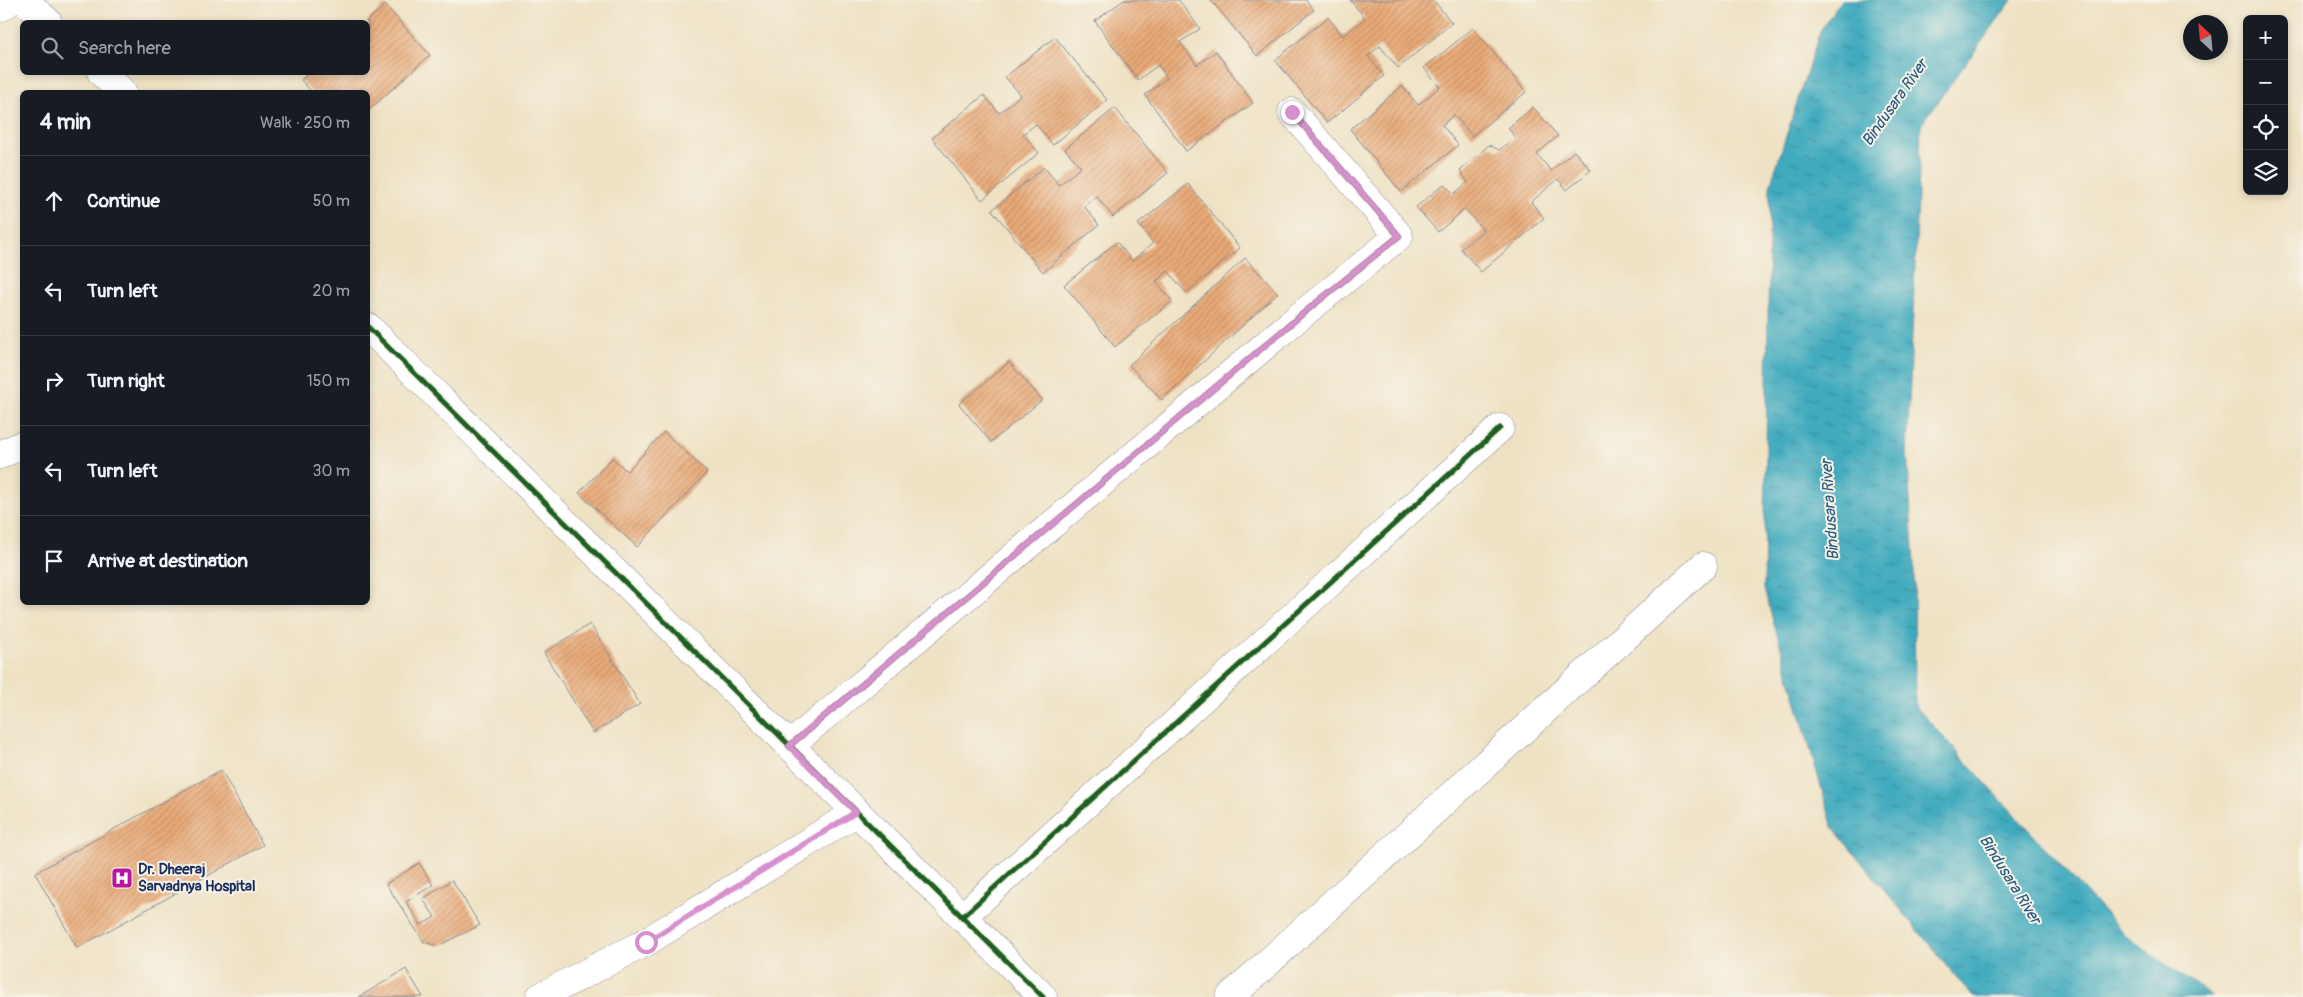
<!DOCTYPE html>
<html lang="en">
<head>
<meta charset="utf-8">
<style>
  :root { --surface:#171b24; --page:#242831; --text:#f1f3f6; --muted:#9ea1a6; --line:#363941 }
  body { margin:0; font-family:Pangolin,sans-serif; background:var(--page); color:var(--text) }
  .controls { position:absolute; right:15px; top:15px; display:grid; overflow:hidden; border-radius:8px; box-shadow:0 2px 8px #0003 }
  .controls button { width:45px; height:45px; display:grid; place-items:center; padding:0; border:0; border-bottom:1px solid var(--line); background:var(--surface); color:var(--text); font:25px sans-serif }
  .compass { position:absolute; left:2183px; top:15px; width:45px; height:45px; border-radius:50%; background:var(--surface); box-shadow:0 2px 8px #0003; rotate:334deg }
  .stop { position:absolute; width:15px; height:15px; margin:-11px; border:4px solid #d690ce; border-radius:50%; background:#fff }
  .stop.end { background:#d690ce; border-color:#fff; box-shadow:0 1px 5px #0008 }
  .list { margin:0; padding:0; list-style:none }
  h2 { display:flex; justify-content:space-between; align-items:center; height:65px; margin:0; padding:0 20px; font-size:21px }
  h2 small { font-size:16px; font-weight:400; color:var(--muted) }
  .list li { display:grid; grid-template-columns:32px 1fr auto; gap:15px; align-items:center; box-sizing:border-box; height:90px; padding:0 20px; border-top:1px solid var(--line) }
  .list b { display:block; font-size:19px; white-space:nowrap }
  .list em { font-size:16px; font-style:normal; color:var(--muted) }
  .icon { flex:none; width:28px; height:28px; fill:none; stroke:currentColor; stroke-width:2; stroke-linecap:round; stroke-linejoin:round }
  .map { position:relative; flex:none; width:2303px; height:997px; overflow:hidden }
  .search { position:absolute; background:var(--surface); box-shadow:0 2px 8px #0003; left:20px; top:20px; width:350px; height:55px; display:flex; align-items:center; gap:12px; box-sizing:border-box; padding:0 18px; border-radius:8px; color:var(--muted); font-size:19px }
  .panel { position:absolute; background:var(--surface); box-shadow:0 2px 8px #0003; left:20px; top:90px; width:350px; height:515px; border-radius:8px }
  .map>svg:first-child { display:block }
  .water { fill:url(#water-ripples); stroke:#2d6c8e }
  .building { fill:url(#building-hatch) }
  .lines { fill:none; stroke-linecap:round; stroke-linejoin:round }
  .street-casing { stroke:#858891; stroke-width:29 }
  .street { stroke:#fff; stroke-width:28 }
  .cycleway-casing { stroke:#f7f3e8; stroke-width:8 }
  .cycleway { stroke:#1b5e20; stroke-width:5 }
  .route { stroke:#d690ce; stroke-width:6 }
  .labels { text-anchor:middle; stroke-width:4; stroke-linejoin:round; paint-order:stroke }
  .poi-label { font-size:15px; font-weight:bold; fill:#1b2f5e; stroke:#f7f3e8; text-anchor:start }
  .water-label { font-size:16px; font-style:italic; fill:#285a80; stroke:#f7f3e8 }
</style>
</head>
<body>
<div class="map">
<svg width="2303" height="997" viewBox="0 0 2303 997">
  <defs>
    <pattern id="water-ripples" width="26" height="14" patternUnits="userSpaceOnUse" patternTransform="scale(1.25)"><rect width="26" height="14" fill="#3faabe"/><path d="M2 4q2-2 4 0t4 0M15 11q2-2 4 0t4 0" fill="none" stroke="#348b9e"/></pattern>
    <pattern id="building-hatch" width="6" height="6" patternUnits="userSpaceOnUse" patternTransform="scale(1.25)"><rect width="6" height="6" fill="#eaaa77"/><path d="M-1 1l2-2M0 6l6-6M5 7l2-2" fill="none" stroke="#bd8b65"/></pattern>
  </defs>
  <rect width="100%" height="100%" fill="#f7f3e8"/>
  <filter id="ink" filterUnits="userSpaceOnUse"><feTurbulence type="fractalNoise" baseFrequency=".02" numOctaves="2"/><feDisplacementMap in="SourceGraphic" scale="10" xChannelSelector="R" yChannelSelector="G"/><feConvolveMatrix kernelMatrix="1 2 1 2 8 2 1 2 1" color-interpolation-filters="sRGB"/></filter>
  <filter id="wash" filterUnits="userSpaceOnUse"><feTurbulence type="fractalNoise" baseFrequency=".0096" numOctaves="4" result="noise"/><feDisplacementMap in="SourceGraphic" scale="20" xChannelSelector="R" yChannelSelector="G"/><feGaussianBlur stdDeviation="1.12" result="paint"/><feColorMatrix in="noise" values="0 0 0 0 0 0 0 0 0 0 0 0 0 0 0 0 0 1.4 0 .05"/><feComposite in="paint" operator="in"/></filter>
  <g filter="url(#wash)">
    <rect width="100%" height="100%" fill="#efe2c4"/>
    <polygon class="water" points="1841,0 2012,0 1921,125 1907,452 1914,564 1915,706 2126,936 2212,997 1973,997 1833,828 1764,589 1770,186 1820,31"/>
    <g id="blocks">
      <g class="building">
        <polygon points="1124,0 1179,0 1200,29 1180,42 1197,65 1216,51 1253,103 1186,151 1145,95 1167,78 1158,65 1138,80 1095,21"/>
        <polygon points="1211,0 1306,0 1314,10 1257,56"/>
        <polygon points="1350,0 1433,0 1452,23 1398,68 1380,46 1368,56 1384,76 1327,123 1275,60 1328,17 1343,36 1365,18"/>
        <polygon points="385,5 430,55 368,111 368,92 312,92 301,80 310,72 368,72 368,22 366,22"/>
        <polygon points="1473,28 1526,92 1472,136 1454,115 1442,125 1458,145 1401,192 1350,129 1402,86 1418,105 1440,87 1424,68"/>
        <polygon points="1055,37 1107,100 1053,145 1036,124 1023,134 1039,153 982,200 932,138 984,95 999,113 1021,95 1005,77"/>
        <polygon points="1533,107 1558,136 1537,154 1551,171 1574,151 1591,170 1567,190 1558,179 1531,202 1544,218 1481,272 1461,249 1483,230 1465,209 1438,232 1416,207 1444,184 1454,194 1468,182 1460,171 1489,145 1499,150 1515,137 1508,128"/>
        <polygon points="1115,108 1168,173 1113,217 1096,196 1084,206 1099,225 1043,272 992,210 1044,167 1059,185 1081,167 1065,149"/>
        <polygon points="1188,184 1240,248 1186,293 1168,271 1156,281 1172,301 1115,347 1064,285 1117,242 1132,261 1153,243 1138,224"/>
        <polygon points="1245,258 1278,293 1162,400 1129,365"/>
        <polygon points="1009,362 1042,400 991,442 959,404"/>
        <polygon points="664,432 707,472 637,547 579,493 612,458 627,471"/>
        <polygon points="590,624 640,704 593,733 544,653"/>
        <polygon points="221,770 263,845 77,948 35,873"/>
        <polygon points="419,863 433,885 406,902 421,925 435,917 423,899 452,880 480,925 438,946 424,942 386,884"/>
        <polygon points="406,969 423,997 359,997"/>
      </g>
    </g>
  </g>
  <g filter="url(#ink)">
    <use href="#blocks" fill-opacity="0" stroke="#858891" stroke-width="1"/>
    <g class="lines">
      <g class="street-casing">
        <g id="street">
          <polyline points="24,0 48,22"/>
          <polyline points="0,8 12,0"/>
          <polyline points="101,72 122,92"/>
          <polyline points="368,327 1043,997"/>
          <polyline points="0,455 22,445"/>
          <polyline points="789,746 1300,316 1399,236 1292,112"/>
          <polyline points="962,917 1500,428"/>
          <polyline points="540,997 646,942 857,812"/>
          <polyline points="1230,997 1703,566"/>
        </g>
      </g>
      <use href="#street" class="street"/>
      <g class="cycleway-casing">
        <g id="cycleway">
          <polyline points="368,327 1043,997"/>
          <polyline points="789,746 1300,316 1399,236 1292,112"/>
          <polyline points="962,917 1500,428"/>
        </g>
      </g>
      <use href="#cycleway" class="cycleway"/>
    </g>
  </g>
  <g class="lines" filter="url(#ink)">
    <polyline class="route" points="646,942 856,812 789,746 1300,316 1399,236 1292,112"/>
  </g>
  <defs>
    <g id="hospital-square" transform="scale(1.125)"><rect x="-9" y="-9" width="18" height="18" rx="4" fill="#b5179e" stroke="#f7f3e8"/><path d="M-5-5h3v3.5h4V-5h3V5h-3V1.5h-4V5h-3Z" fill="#fff"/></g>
  </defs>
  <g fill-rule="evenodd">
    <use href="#hospital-square" x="122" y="878"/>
  </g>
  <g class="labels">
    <g class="poi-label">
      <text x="138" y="874">Dr. Dheeraj<tspan x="138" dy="17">Sarvadnya Hospital</tspan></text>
    </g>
    <g class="water-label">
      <text transform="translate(1894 102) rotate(-55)" y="6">Bindusara River</text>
      <text transform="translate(1829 510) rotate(-94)" y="6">Bindusara River</text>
      <text transform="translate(2011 879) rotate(58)" y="6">Bindusara River</text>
    </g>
  </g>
</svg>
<div class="controls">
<button>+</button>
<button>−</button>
<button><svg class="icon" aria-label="locate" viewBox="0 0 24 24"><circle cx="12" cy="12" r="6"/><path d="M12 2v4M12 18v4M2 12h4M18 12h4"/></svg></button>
<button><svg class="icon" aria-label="layers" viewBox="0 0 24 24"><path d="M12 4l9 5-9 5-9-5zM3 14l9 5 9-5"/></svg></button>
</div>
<svg class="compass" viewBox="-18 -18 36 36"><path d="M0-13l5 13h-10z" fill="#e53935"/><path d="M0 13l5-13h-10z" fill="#9ea1a6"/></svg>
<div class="stop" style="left:646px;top:942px"></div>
<div class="stop end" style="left:1292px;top:112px"></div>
<div class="search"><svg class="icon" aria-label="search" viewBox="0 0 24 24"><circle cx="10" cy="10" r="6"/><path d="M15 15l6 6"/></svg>Search here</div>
<section class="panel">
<h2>4 min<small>Walk · 250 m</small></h2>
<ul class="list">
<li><svg class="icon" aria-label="ahead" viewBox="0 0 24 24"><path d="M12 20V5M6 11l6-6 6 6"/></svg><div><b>Continue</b></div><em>50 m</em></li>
<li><svg class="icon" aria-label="left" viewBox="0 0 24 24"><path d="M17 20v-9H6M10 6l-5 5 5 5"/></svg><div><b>Turn left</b></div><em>20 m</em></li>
<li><svg class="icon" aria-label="right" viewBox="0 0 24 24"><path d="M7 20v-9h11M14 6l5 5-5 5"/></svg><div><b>Turn right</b></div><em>150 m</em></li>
<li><svg class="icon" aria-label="left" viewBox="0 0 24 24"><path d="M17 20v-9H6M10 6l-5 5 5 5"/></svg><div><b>Turn left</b></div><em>30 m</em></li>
<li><svg class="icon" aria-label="arrive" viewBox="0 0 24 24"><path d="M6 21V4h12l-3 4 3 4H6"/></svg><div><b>Arrive at destination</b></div></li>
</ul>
</section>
</div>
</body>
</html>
